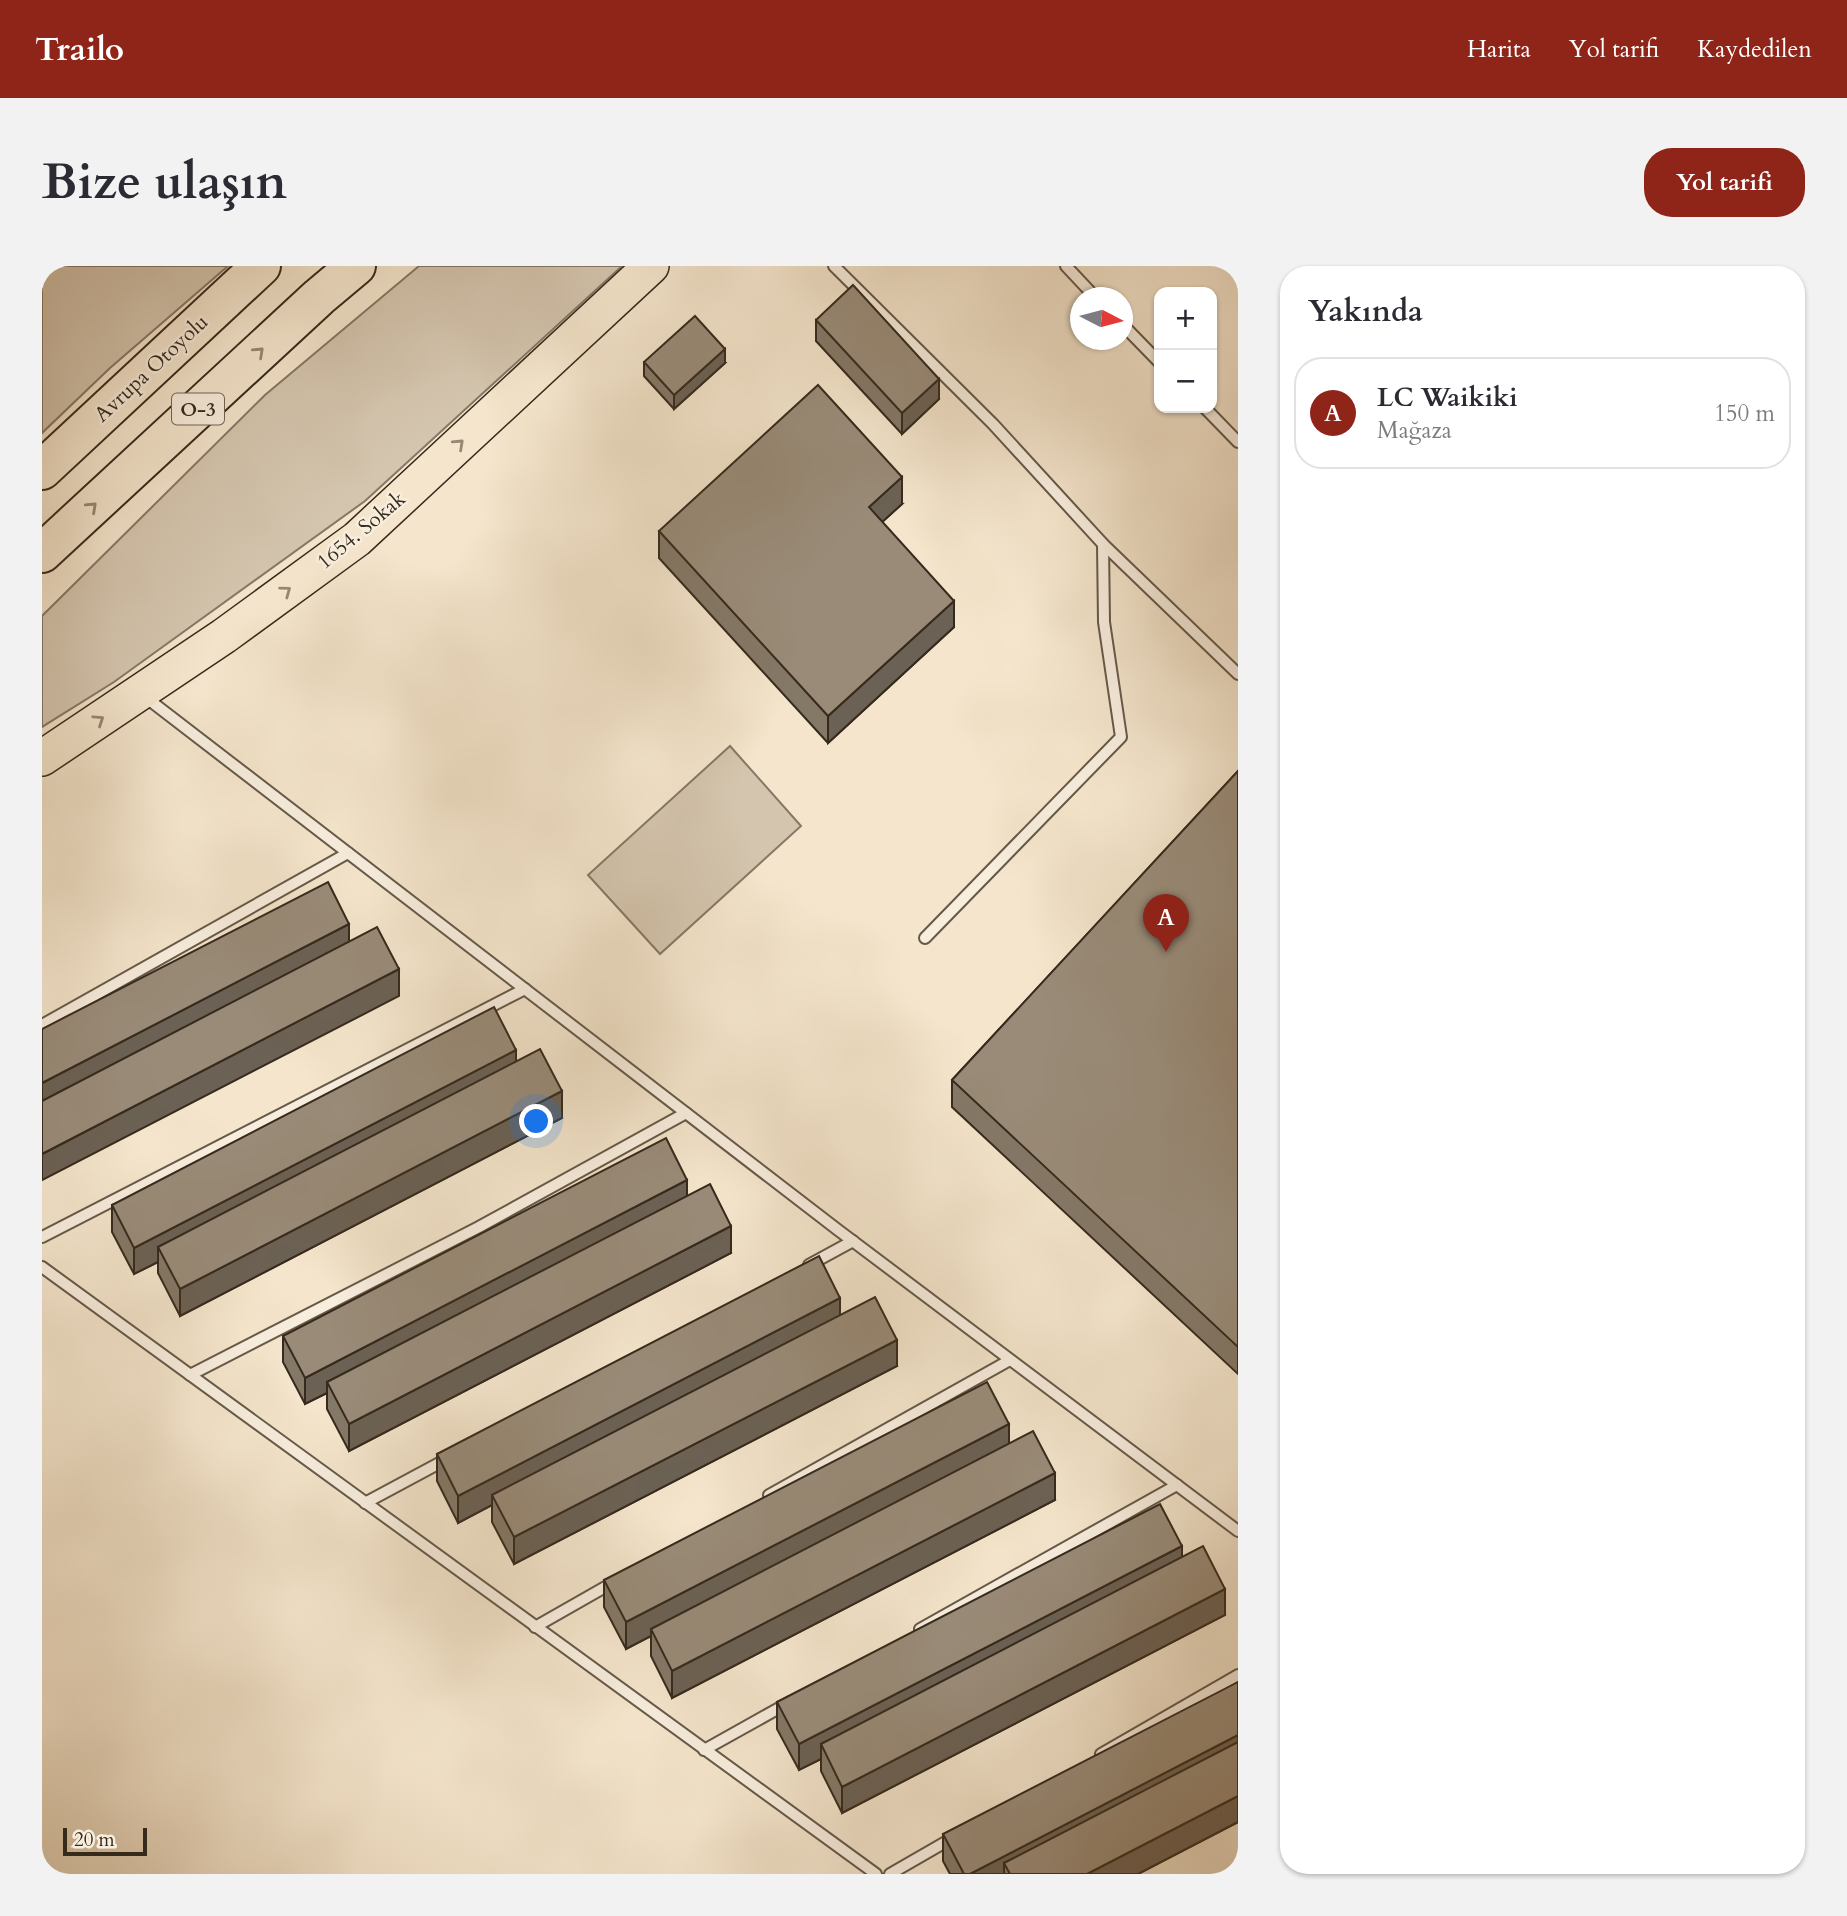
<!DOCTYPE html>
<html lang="tr">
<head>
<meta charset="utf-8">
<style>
  :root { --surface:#fff; --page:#f2f2f3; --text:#2b2b33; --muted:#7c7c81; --line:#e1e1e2; --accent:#8f2418 }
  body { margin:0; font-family:Cardo,serif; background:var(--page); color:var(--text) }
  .controls { position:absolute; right:21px; top:21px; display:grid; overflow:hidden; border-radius:14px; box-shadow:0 2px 5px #0004 }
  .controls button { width:63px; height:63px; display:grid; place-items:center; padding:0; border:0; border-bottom:2px solid var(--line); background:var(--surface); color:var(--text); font:35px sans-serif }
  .compass { position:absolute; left:1028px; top:21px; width:63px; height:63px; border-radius:50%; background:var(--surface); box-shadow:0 2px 5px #0004; rotate:96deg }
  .scale { position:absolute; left:21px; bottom:18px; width:84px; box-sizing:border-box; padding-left:7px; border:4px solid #362a1d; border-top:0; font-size:19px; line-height:24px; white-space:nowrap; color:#362a1d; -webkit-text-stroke:5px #f8eede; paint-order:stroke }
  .you { position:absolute; left:495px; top:856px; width:24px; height:24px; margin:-18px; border:5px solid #fff; border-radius:50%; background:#1a73e8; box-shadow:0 0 0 10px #1a73e833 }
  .badge { display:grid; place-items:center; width:46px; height:46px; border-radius:50%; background:var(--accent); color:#fff; font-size:23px; font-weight:700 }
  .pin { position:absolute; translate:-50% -58px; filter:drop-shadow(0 2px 4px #0008) }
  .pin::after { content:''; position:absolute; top:37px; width:24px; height:21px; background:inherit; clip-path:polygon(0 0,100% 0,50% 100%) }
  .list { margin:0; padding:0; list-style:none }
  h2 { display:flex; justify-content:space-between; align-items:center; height:91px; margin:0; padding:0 28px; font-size:30px }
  h2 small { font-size:23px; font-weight:400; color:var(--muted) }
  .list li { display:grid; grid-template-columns:46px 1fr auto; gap:21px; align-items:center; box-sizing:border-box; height:112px; margin:0 14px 14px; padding:0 14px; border:2px solid var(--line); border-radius:28px }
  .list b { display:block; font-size:26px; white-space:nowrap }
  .list p { margin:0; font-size:23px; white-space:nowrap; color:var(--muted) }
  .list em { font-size:23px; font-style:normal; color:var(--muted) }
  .map { position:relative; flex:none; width:1196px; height:1608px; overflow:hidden; border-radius:28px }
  header { display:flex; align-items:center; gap:42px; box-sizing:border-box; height:98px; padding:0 35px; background:var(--accent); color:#fff }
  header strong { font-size:33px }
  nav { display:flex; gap:38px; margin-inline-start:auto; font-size:24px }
  .intro { display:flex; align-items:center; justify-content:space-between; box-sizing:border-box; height:168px; padding:0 42px }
  h1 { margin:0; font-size:49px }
  .button { padding:18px 32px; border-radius:28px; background:var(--accent); color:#fff; font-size:24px; font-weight:700 }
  main { display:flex; gap:42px; padding:0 42px }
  aside { flex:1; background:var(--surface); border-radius:28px; box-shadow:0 2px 5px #0004 }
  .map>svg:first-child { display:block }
  .green { fill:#d4c5ae; stroke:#857866; stroke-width:2 }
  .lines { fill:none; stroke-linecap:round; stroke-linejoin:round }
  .lane-casing { stroke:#665949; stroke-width:14 }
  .primary-casing { stroke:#362a1d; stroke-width:38 }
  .highway-casing { stroke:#362a1d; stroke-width:42 }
  .lane { stroke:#f8eede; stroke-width:10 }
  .primary { stroke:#f4e5cc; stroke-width:35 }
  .highway { stroke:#f4e5cc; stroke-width:38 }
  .wall { fill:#847867; stroke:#362a1d; stroke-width:2 }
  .shaded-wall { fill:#6b6154; stroke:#362a1d; stroke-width:2 }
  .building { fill:#998b78; stroke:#362a1d; stroke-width:2 }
  .oneway { stroke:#958874 }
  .labels { text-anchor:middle; stroke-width:5; stroke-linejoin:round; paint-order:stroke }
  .shield { fill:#f8eede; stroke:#706557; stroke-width:2 }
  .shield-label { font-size:19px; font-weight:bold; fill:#362a1d }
  .street-label { font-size:21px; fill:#362a1d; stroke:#f8eede }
</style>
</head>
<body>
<header>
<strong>Trailo</strong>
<nav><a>Harita</a><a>Yol tarifi</a><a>Kaydedilen</a></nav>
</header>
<div class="intro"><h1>Bize ulaşın</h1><a class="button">Yol tarifi</a></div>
<main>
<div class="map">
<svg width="1196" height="1608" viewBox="0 0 1196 1608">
  <rect width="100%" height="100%" fill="#f4e5cc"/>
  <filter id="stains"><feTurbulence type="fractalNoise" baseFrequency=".00286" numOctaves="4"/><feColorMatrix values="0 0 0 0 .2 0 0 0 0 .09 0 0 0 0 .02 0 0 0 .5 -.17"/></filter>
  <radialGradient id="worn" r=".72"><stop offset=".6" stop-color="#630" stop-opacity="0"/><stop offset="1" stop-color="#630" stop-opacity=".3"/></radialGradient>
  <g class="green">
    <polygon points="0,0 186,0 68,102 0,167"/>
    <polygon points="377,0 580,0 323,235 72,416 0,461 0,350 223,129"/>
    <polygon points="688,480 759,560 618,688 546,609"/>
  </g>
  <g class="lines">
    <g class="lane-casing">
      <g id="lane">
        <polyline points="792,0 951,158 1061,278 1196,408"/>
        <polyline points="1024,0 1054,32"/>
        <polyline points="1080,58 1117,96"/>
        <polyline points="1163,142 1196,176"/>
        <polyline points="102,430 796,964 1196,1265"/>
        <polyline points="883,672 1079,471 1062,356 1061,278"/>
        <polyline points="0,759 306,587"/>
        <polyline points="0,971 483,723"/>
        <polyline points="767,999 811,975"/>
        <polyline points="0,1001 834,1608"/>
        <polyline points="148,1109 437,961 644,847"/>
        <polyline points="727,1229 968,1094"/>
        <polyline points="323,1237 405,1193"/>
        <polyline points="493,1361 572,1316"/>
        <polyline points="878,1363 1135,1219"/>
        <polyline points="662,1484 748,1436"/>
        <polyline points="1059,1488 1196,1409"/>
        <polyline points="848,1608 914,1570"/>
      </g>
    </g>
    <g class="primary-casing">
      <polyline id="primary" points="0,492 182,370 315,273 609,0"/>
    </g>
    <g class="highway-casing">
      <g id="highway">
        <polyline points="0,204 219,0"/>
        <polyline points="0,287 277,31 314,0"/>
      </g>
    </g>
    <use href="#lane" class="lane"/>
    <use href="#primary" class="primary"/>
    <use href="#highway" class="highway"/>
  </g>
  <g class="wall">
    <polygon points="774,54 897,133 860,168 774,75"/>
    <polygon points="602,96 683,97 632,143 602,110"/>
    <polygon points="860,238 840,256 912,361 786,477 617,292 617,265"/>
    <polygon points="1196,505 1196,1108 910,841 910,814"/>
    <polygon points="474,795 520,852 138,1050 116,1007 116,996 92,1008 70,966 70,939"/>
    <polygon points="645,930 689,987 307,1185 285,1143 285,1127 263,1138 241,1096 241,1070"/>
    <polygon points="798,1049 855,1100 472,1298 450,1256 450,1239 416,1257 395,1215 395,1188"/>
    <polygon points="967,1178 1013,1234 630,1432 609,1390 609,1370 584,1383 562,1341 562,1314"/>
    <polygon points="1140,1292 1183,1349 800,1547 779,1505 779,1493 757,1504 735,1463 735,1436"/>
    <polygon points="1196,1556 1096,1608 908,1608 901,1595 901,1568"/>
  </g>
  <g class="shaded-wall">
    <polygon points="683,83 683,97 632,143 632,129"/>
    <polygon points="897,113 897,133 860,168 860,147"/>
    <polygon points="860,211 860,238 827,268 827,241"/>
    <polygon points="912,335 912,361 786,477 786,450"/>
    <polygon points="307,658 307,684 0,843 0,817"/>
    <polygon points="357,703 357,730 0,914 0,888"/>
    <polygon points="474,784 474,810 116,981 116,996 92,1008 92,982"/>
    <polygon points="520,825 520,852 138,1050 138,1023"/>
    <polygon points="645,914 645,940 285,1116 285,1127 263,1138 263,1112"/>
    <polygon points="689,960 689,987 307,1185 307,1158"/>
    <polygon points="798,1032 798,1059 450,1229 450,1239 416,1257 416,1230"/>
    <polygon points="855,1074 855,1100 472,1298 472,1271"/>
    <polygon points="967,1158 967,1185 609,1363 609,1370 584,1383 584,1356"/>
    <polygon points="1013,1207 1013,1234 630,1432 630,1405"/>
    <polygon points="1140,1280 1140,1307 779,1478 779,1493 757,1504 757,1478"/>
    <polygon points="1183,1323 1183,1349 800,1547 800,1521"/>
    <polygon points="1196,1469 1196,1496 962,1597 962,1608 928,1608"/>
    <polygon points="1196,1530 1196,1556 1096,1608 1045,1608"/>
  </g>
  <g class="building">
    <polygon points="811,19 897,113 860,147 774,54"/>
    <polygon points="653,50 683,83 632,129 602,96"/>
    <polygon points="776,119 860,211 827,241 912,335 786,450 617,265"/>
    <polygon points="1196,505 1196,1081 910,814"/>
    <polygon points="286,616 307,658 0,817 0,763"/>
    <polygon points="335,661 357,703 0,888 0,835"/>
    <polygon points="452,741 474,784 92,982 70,939"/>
    <polygon points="498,783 520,825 138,1023 116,981"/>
    <polygon points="624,872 645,914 263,1112 241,1070"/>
    <polygon points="668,918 689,960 307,1158 285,1116"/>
    <polygon points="777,990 798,1032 416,1230 395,1188"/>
    <polygon points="833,1031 855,1074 472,1271 450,1229"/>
    <polygon points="945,1116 967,1158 584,1356 562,1314"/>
    <polygon points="991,1165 1013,1207 630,1405 609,1363"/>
    <polygon points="1118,1238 1140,1280 757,1478 735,1436"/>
    <polygon points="1161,1280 1183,1323 800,1521 779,1478"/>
    <polygon points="1196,1416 1196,1469 928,1608 922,1608 901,1568"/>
    <polygon points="1196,1476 1196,1530 1045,1608 968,1608 962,1597"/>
  </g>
  <defs><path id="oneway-chevron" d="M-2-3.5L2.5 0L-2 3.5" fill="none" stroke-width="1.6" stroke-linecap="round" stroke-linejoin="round" transform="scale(1.75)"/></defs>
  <g class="oneway">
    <use href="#oneway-chevron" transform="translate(217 86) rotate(-43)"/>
    <use href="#oneway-chevron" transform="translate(417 178) rotate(-43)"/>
    <use href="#oneway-chevron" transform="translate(50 241) rotate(-43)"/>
    <use href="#oneway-chevron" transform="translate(244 325) rotate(-36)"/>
    <use href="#oneway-chevron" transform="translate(57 454) rotate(-34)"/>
  </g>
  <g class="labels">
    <rect class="shield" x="130" y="127.5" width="52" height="31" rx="5"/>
    <g class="shield-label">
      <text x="156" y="150">O-3</text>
    </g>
    <g class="street-label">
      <text transform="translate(109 102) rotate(-43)" y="7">Avrupa Otoyolu</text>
      <text transform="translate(319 264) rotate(-40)" y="7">1654. Sokak</text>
    </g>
  </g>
  <rect width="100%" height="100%" filter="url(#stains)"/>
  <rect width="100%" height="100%" fill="url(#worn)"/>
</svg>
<div class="controls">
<button>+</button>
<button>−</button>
</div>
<svg class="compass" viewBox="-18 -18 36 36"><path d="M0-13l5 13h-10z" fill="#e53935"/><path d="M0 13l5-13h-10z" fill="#7c7c81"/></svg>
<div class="scale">20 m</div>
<div class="you"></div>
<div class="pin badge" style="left:1124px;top:686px">A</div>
</div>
<aside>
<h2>Yakında<small></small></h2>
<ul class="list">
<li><span class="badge">A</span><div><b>LC Waikiki</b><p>Mağaza</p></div><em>150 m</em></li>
</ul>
</aside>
</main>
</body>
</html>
